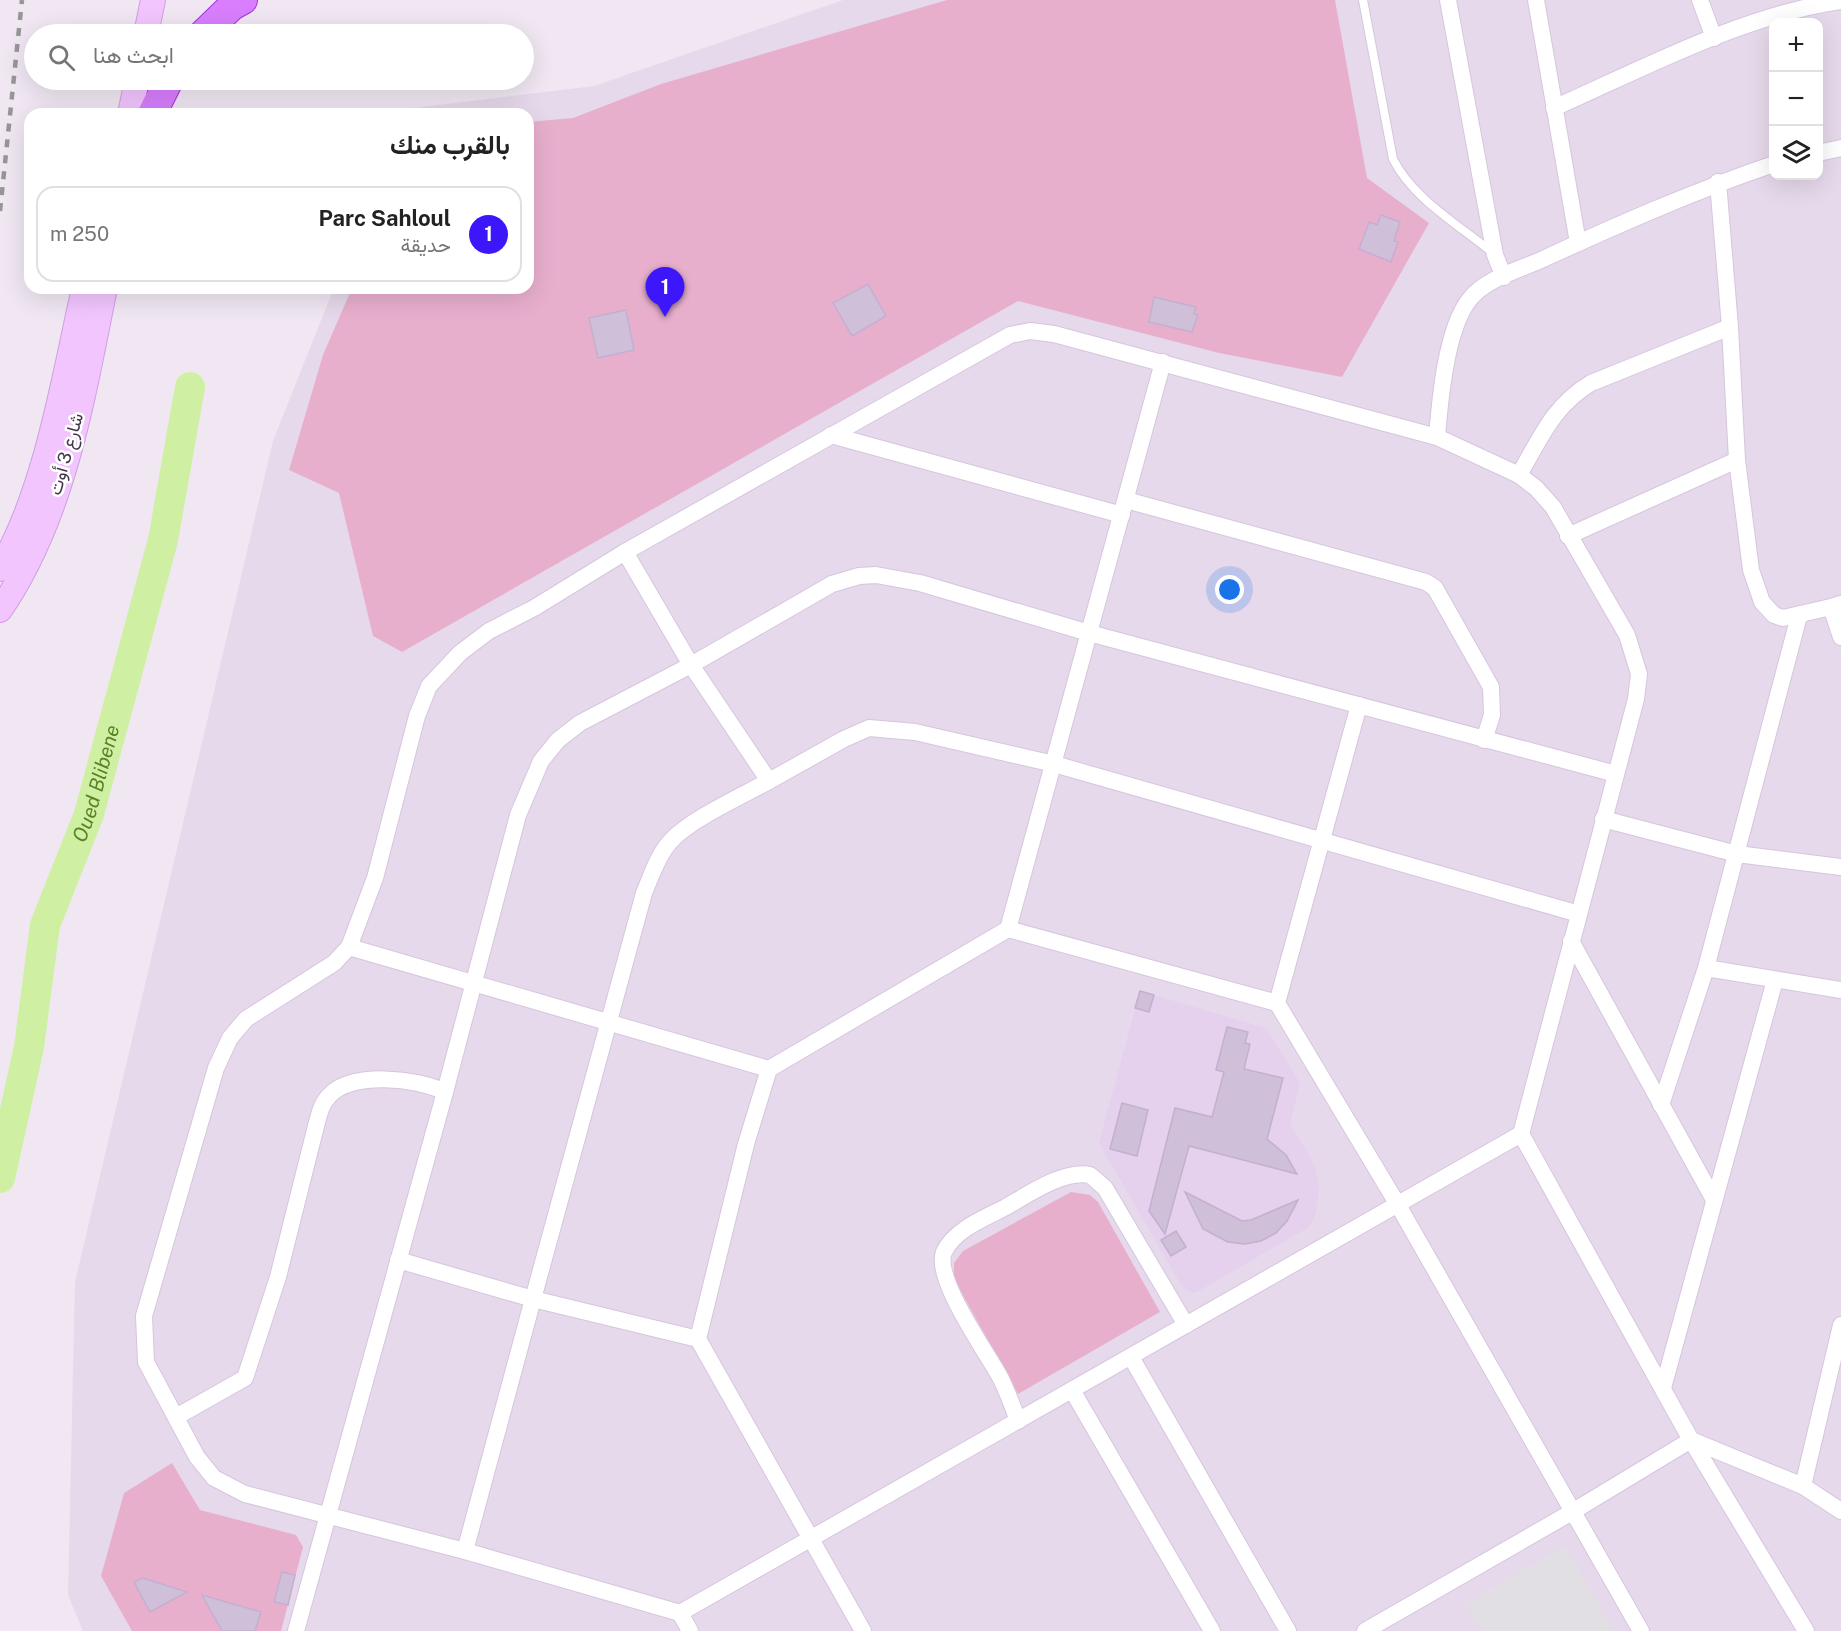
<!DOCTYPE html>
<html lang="ar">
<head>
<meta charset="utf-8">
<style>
  :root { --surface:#fff; --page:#f6f6f6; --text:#222; --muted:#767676; --line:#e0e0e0; --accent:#3d17fa }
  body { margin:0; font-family:"Public Sans",Vazirmatn,sans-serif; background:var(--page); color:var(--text); direction:rtl }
  .controls { position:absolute; right:18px; top:18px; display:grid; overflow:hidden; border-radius:12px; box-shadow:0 6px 24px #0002 }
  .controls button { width:54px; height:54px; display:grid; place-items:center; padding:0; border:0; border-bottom:2px solid var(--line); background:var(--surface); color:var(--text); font:30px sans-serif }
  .you { position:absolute; left:1230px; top:590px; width:21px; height:21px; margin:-15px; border:4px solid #fff; border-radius:50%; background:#1a73e8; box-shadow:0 0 0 9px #1a73e833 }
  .badge { display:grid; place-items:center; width:39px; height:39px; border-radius:50%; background:var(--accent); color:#fff; font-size:20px; font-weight:700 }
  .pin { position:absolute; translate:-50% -50px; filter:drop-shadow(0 2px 3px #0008) }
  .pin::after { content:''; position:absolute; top:32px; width:21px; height:18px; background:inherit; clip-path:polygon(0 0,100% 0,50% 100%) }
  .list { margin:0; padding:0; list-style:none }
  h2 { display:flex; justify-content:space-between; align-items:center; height:78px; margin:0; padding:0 24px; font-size:26px }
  h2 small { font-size:20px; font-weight:400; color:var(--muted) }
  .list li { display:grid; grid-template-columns:39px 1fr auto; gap:18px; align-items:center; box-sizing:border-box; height:96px; margin:0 12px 12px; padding:0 12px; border:2px solid var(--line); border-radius:18px }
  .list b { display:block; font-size:22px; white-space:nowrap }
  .list p { margin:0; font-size:20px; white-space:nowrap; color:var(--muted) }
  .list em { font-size:20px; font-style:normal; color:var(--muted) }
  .icon { flex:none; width:33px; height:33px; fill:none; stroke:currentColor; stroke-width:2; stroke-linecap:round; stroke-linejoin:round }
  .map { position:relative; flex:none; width:1841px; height:1631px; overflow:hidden; direction:ltr }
  .search { position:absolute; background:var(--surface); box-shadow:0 6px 24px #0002; left:24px; top:24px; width:510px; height:66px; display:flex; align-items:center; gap:15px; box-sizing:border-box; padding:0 21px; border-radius:33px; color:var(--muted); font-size:22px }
  .panel { position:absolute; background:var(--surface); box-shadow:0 6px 24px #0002; left:24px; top:108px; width:510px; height:186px; border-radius:18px; direction:rtl }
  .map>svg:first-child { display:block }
  .residential { fill:#e6d9eb; fill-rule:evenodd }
  .education { fill:#e5d0ed }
  .green { fill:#e8afcd }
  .parking { fill:#e2dfe4 }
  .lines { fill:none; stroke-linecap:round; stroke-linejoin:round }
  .river { stroke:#cff0a3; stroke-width:30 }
  .building { fill:#cfbfd8; stroke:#c4afd0; stroke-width:1.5 }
  .service-casing { stroke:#d6c6dd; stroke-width:10 }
  .minor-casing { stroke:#d6c6dd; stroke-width:18 }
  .secondary-casing { stroke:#d09ee0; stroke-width:26 }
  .trunk-casing { stroke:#a336de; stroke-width:30 }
  .service { stroke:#fff; stroke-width:8 }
  .minor { stroke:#fff; stroke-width:16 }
  .secondary { stroke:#f2c5ff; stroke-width:24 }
  .trunk { stroke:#d87efe; stroke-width:28 }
  .rail { stroke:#969696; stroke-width:4.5; stroke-dasharray:8 8; stroke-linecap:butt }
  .labels { text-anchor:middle; stroke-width:5; stroke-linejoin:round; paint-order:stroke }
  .street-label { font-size:18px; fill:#403646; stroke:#fff }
  .water-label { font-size:20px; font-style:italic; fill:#598225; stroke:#fff }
</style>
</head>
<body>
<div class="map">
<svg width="1841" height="1631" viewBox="0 0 1841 1631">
  <rect width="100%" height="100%" fill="#f0e7f3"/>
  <path class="residential" d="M843,0H1841V1631H83L68,1595L75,1282L273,441L334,288H528V114H404L406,109L594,86ZM1774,22H1818V176H1774Z"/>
  <polygon class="education" points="1140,991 1266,1028 1300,1083 1290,1124 1309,1155 1316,1170 1319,1189 1316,1213 1309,1227 1195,1293 1186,1290 1180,1283 1099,1143"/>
  <g class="green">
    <polygon points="947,0 1335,0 1367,178 1429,223 1342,377 1219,353 1018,301 402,652 373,636 339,493 289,470 323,355 352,288 528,288 528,122 573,118 661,84"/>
    <polygon points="1071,1192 1090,1195 1098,1202 1160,1312 1018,1394 954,1279 954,1263 963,1251"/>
    <polygon points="172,1463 200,1510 296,1535 303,1547 281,1631 132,1631 101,1576 124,1493"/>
  </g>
  <polygon class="parking" points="1565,1546 1614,1631 1481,1631 1465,1604"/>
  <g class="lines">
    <path class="river" id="s1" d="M0,1178L29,1047L45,925L89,814L163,540L190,387"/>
  </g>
  <g class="building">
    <polygon points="1381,215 1400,222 1394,241 1398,242 1391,262 1359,249 1369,222 1377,225"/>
    <polygon points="868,284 886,316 852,336 833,303"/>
    <polygon points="1154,297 1196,307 1194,314 1198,315 1192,332 1149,322"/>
    <polygon points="626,310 634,350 598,358 589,318"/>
    <polygon points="1140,991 1154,995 1149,1012 1135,1008"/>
    <polygon points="1227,1027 1248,1032 1245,1043 1250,1044 1244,1069 1283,1078 1267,1139 1286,1155 1297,1174 1189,1146 1165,1234 1149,1211 1175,1108 1212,1117 1224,1072 1216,1070"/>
    <polygon points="1122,1103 1148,1110 1137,1156 1110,1149"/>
    <polygon points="1185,1192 1242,1221 1251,1220 1298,1200 1287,1221 1276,1233 1261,1241 1245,1244 1228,1242 1203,1229"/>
    <polygon points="1176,1231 1186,1247 1171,1256 1161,1240"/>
    <polygon points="282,1572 295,1575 288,1605 274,1602"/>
    <polygon points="143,1578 187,1592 150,1612 134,1582"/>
    <polygon points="202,1595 261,1612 255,1631 222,1631"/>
  </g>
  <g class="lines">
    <g class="service-casing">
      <path id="service" d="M1363,0L1393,159C1413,199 1459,225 1493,253"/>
    </g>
    <g class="minor-casing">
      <g id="minor">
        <polyline points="1448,0 1495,255 1504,277"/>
        <polyline points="1536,0 1578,243"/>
        <polyline points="1700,0 1714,38"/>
        <path d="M1554,108C1644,68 1743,15 1841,1"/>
        <polyline points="1818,153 1841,148"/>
        <polyline points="1718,182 1730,327 1737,460 1751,570 1762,602 1774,615 1783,618 1831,607"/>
        <polyline points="831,435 1122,515"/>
        <path d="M1437,437C1440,399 1446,330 1469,300C1485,279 1518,270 1541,260C1617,225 1694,191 1774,164"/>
        <path d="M1519,475C1541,437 1553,406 1591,383L1730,327"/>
        <polyline points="1126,500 1426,582 1435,588 1491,687 1492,715 1484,740"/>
        <polyline points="1568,536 1737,460"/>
        <polyline points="625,552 534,608 489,631 460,653 429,686 417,716 375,878 349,947 334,963 246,1019 230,1038 216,1068 144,1316 146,1362 197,1457 214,1478 245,1494 465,1551 680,1613 1521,1134"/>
        <polyline points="1840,604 1831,607 1841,637"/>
        <polyline points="1799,616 1706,968 1841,990"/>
        <polyline points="1359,705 1277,1003 1398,1205 1641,1631"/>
        <polyline points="769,781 844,739 869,728 915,732 1054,764 1579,914"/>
        <polyline points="1603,819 1737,854 1841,867"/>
        <polyline points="1008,929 1277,1003"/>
        <polyline points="1571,941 1713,1198"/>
        <polyline points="349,947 769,1069"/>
        <polyline points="1661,1105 1706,968"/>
        <polyline points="398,1260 533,1299 465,1551"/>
        <polyline points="1841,1325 1803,1486 1841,1511"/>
        <path d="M698,1339L533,1299L644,893C651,877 657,857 669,843C688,820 742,796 769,781L691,665L625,552L1010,335L1030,331L1054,334L1437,437L1519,475L1536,488L1553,507L1627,635L1639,674L1636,699L1521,1134L1691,1440L1806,1631"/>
        <polyline points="1131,1357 1288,1631"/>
        <polyline points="1663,1388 1775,980"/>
        <polyline points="1072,1390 1212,1631"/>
        <path d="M176,1417L245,1378L278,1277L316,1126C319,1115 321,1104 329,1096C351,1071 418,1078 445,1092"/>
        <path d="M1018,1421C1013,1407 1008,1393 1001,1379C988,1354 933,1278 944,1252C955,1229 985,1218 1006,1207C1029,1194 1063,1170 1090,1175L1105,1188L1186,1325"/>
        <polyline points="680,1613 690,1631"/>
        <polyline points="296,1631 445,1092 518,815 541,761 558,740 580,723 691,665 832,584 859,576 876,575 920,583 1089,633 1616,774"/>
        <polyline points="863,1631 698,1339 746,1144 769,1069 1008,929 1163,362"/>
        <polyline points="1365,1631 1572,1512 1691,1440 1803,1486"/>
      </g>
    </g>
    <g class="secondary-casing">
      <g id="secondary">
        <polyline points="146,34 153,0"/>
        <polyline points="130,114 137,80"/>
        <path d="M0,569C46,491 64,377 84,288"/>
        <path d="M0,610C64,517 83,396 105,288"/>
      </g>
    </g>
    <g class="trunk-casing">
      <g id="trunk">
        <polyline points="203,34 232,6 243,0"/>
        <polyline points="152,114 169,80"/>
      </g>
    </g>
    <use href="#service" class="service"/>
    <use href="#minor" class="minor"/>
    <use href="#secondary" class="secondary"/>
    <use href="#trunk" class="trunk"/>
    <polyline class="rail" points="0,211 22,0"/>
  </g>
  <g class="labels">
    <g class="street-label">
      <text transform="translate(66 454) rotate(-74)" y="6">شارع 3 أوت</text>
    </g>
    <g class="water-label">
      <text dy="7" stroke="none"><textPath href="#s1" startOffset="408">Oued Blibene</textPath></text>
    </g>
  </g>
</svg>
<div class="controls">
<button>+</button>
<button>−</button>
<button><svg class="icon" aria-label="layers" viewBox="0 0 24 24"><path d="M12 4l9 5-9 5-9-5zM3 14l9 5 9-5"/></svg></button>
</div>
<div class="you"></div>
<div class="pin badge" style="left:665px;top:317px">1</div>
<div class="search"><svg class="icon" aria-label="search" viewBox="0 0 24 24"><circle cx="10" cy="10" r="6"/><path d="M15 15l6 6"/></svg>ابحث هنا</div>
<section class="panel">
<h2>بالقرب منك<small></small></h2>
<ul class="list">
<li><span class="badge">1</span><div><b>Parc Sahloul</b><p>حديقة</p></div><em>250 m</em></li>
</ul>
</section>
</div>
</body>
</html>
